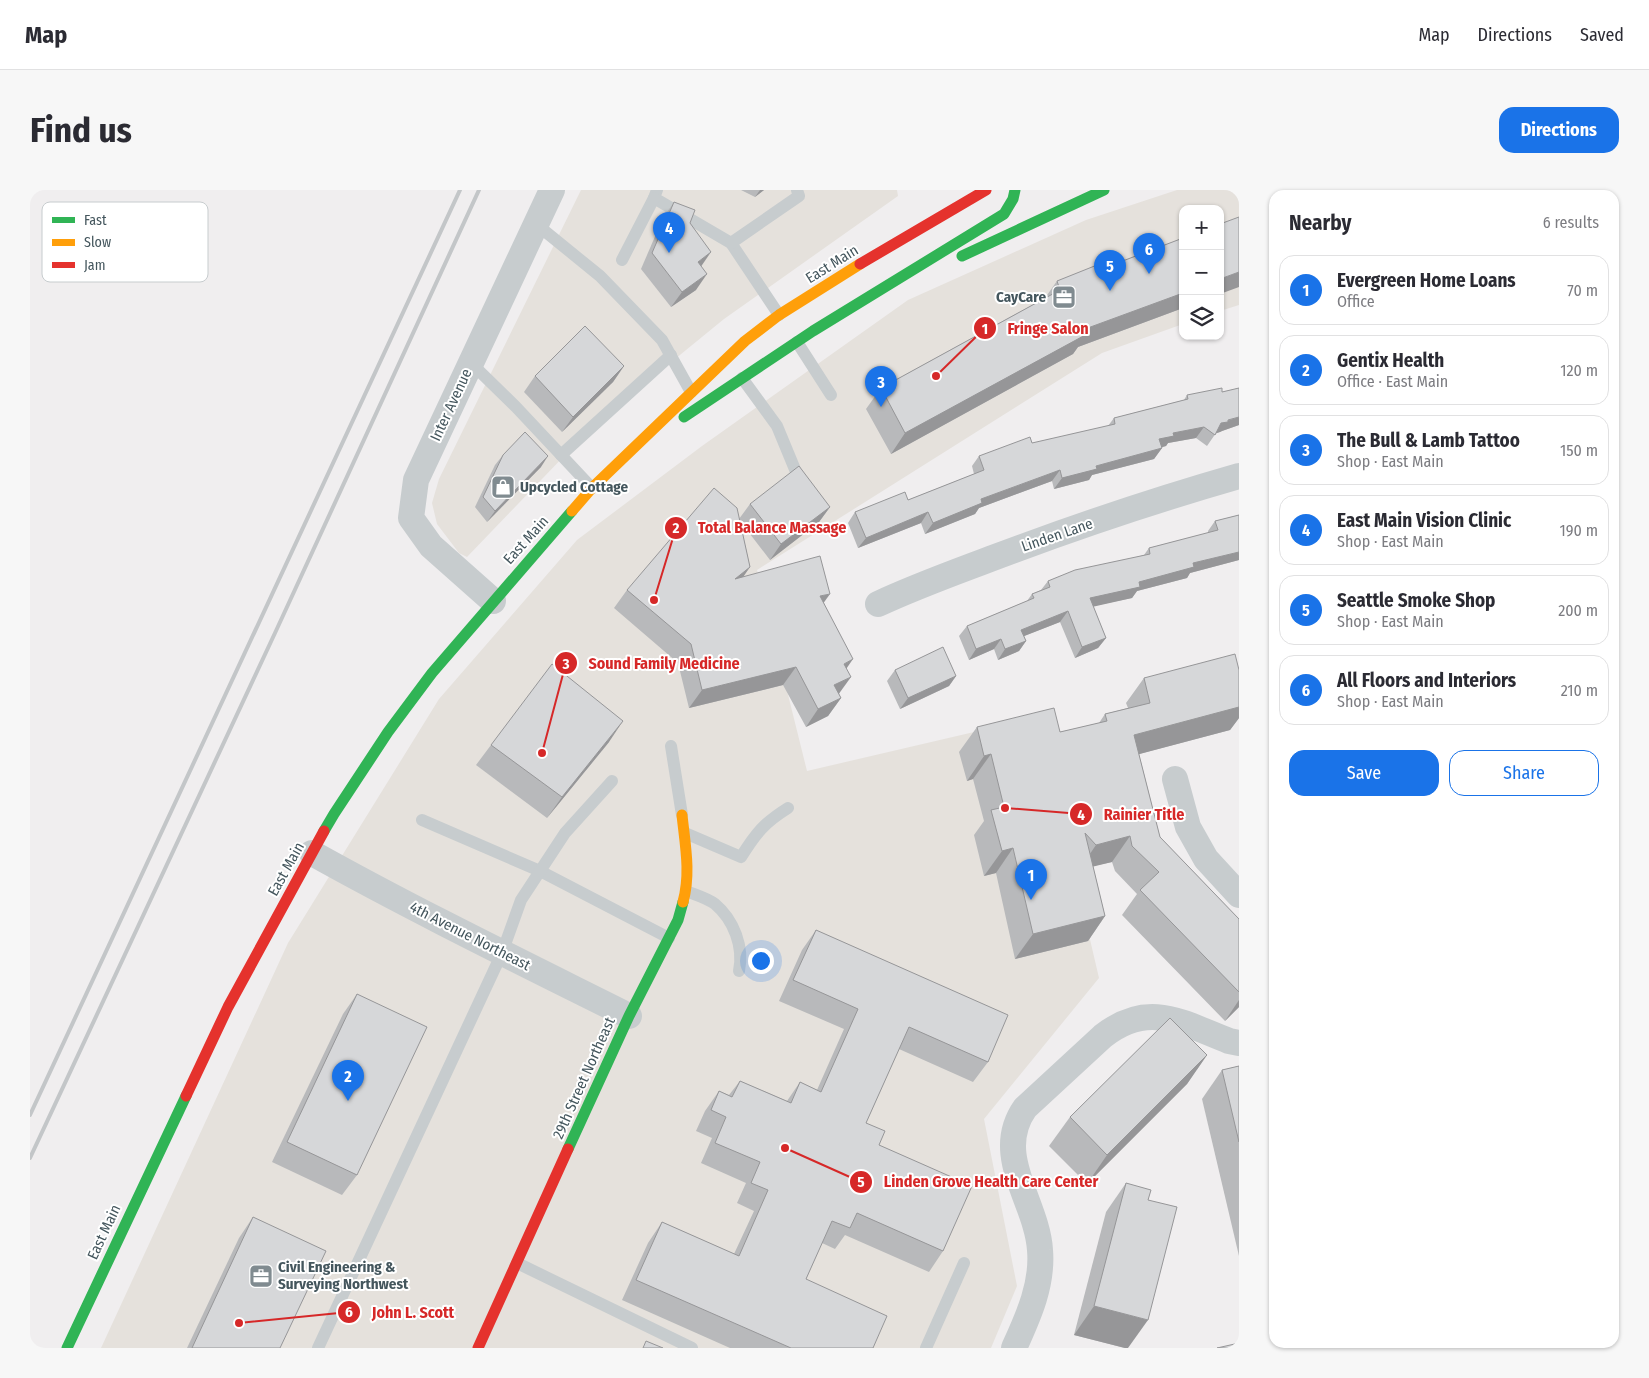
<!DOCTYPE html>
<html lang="en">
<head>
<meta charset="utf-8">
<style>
  :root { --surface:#fff; --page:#f7f7f7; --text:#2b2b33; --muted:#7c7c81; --line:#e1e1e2; --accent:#1a73e8 }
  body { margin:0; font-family:"Fira Sans Condensed",sans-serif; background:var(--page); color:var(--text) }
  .controls { position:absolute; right:15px; top:15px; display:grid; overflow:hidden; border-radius:10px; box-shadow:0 1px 4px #0004 }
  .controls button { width:45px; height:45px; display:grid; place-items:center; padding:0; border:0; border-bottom:1px solid var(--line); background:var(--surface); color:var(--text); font:25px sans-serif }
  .you { position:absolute; left:730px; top:770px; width:18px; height:18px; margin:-12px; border:4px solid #fff; border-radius:50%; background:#1a73e8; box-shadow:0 0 0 8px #1a73e833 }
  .badge { display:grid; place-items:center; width:32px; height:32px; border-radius:50%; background:var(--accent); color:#fff; font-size:16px; font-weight:700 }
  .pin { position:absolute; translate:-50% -41px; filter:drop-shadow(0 1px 2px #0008) }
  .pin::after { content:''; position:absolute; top:26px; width:18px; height:15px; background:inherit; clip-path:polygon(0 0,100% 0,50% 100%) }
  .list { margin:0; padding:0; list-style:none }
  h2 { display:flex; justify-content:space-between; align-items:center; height:65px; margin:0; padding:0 20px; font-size:21px }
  h2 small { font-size:16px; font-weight:400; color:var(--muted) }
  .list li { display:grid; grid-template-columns:32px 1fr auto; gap:15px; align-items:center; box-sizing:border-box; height:70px; margin:0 10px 10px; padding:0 10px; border:1px solid var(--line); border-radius:15px }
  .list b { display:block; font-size:19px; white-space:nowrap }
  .list p { margin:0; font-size:16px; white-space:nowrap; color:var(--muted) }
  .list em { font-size:16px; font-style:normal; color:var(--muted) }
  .actions { display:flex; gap:10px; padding:15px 20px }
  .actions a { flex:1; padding:11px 0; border:1px solid var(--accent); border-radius:15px; text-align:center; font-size:18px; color:var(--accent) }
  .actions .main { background:var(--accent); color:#fff }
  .icon { flex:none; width:28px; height:28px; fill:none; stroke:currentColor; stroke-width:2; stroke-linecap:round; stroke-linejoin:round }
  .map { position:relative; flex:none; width:1209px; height:1158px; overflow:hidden; border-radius:15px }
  header { display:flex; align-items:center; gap:30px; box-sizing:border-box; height:70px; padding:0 25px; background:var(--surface); border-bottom:1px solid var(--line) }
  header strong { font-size:24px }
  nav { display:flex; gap:28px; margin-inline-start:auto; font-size:18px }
  .intro { display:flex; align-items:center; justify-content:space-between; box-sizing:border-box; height:120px; padding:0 30px }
  h1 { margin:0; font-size:35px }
  .button { padding:12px 22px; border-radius:15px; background:var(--accent); color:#fff; font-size:18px; font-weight:700 }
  main { display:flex; gap:30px; padding:0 30px }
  aside { flex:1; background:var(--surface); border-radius:15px; box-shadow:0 1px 4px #0004 }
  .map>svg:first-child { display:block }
  .commercial { fill:#e5e1dc }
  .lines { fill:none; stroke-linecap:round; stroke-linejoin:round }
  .lane { stroke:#c7ccce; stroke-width:12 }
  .street { stroke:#c7ccce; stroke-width:26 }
  .fast { stroke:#30b455; stroke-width:11 }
  .slow { stroke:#ff9f0a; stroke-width:11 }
  .jam { stroke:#e5322d; stroke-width:11 }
  .rail { stroke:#c3c6c8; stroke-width:4 }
  .wall { fill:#b8b9bb }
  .shaded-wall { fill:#969698 }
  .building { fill:#d6d7d9; stroke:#969698 }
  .labels { text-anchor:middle; stroke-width:4; stroke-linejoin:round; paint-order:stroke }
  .street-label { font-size:15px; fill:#44565d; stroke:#fff }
  .poi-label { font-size:15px; font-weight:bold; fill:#44565d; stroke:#fff; text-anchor:start }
  .key { fill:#fff; stroke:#c7ccce; stroke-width:1 }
  .key-label { font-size:14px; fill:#44565d }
  .leader { fill:none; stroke:#d62828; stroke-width:2 }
  .callout-dot { fill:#d62828; stroke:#fff; stroke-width:2 }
  .mark-label { font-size:15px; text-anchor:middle; font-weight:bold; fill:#fff }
  .callout-label { font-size:16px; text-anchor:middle; font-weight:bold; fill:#d62828; stroke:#fff; stroke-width:4; stroke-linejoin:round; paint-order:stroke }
</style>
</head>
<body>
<header>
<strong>Map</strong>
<nav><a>Map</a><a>Directions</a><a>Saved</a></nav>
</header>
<div class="intro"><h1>Find us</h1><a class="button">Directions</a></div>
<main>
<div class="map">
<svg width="1209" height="1158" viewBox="0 0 1209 1158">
  <rect width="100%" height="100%" fill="#f0eeef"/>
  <g class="commercial">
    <polygon points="551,0 867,0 868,6 694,129 563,236 437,367 429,363 407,334 402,313 409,289"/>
    <polygon points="1147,0 1209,0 1209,115 1190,121 1190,19 1153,19 1153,134 1072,163 727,380 777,581 1008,527 1069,788 954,929 987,1096 961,1158 71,1158 258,753 409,509 547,350 672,256 878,110 1056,30"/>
  </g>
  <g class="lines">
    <g class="lane">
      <polyline points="627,0 624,8 701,53 749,125"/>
      <polyline points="506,34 570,86 632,150 661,202"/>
      <polyline points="701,53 769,6 767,0"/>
      <polyline points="592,70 624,8"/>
      <polyline points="767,152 801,205"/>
      <polyline points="441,173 486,217 562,298"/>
      <polyline points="712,188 747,236 771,294"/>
      <polyline points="531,265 641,165"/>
      <polyline points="641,556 652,625"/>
      <polyline points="392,630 510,681 639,748"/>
      <path d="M655,643L711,667C726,643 734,633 758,618"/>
      <path d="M656,701C666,705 677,708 685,714C704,730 714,757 709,781"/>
      <polyline points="487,1073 662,1158"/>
      <polyline points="288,1158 472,763 491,710 535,643 582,591"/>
      <polyline points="896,1158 934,1073"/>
    </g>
    <g class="street">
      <polyline points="463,411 401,356 381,328 386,290 522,0"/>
      <path d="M848,414C884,397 923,383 960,369C1042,338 1125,310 1209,286"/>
      <polyline points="1145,589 1158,637 1176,669 1209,705"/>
      <path d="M282,663C386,721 493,773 599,826"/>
      <path d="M984,1158C998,1127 1013,1095 1010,1060C1007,1012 962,965 995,918L1073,846C1119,810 1152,833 1199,851L1209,853"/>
    </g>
    <g class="fast">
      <polyline points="932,66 1074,0"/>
      <polyline points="654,227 783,141 974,24 983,9 985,0"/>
      <polyline points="294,641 304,624 358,542 402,483 542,321"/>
      <polyline points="538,959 599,826 648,730 653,712"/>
      <polyline points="37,1158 156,906"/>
    </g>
    <g class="slow">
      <polyline points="542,321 562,298 715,151 749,125 830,74"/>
      <path d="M652,625C655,654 661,683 653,712"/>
    </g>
    <g class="jam">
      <polyline points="830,74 956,0"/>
      <polyline points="156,906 198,817 294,641"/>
      <polyline points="448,1158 538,959"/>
    </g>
    <g class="rail">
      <polyline points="0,925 430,0"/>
      <polyline points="0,968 245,443 449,0"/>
    </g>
  </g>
  <g class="wall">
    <polygon points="711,0 734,0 725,7"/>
    <polygon points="644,12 660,33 671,76 666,100 641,117 611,79 633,28"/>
    <polygon points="1153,48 1153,118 1048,157 1043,164 861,264 836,219 851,198 1015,108 1027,91 1069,80"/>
    <polygon points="594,176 583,192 532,242 494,202 505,186"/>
    <polygon points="1209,198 1209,235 1192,241 1190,242 1186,243 1177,256 1166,248 1138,253 1136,256 1132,257 1132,258 1124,269 1062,285 1059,290 1024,299 1022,291 949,318 945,324 895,344 891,333 828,358 818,333 825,322 878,310 944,284 942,276 949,266 1078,236 1084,228 1154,210 1157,205 1192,202"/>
    <polygon points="473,265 511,277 457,332 445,317 465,275"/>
    <polygon points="720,314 800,317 789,332 740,370 710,331 720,377 713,386 794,413 816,478 809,504 811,508 798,526 776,537 753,495 659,518 648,473 584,418 597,400 709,329"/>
    <polygon points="1209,325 1209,370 1160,383 1157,388 1107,401 1102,408 1063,416 1076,448 1068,458 1045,468 1030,432 994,446 996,451 989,461 968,470 964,459 939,470 929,446 937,436 997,411 1002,404 1011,400 1018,391 1114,365 1119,358 1178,343 1178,341 1185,331"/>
    <polygon points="865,480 926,486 919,496 870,519 857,491"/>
    <polygon points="1209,480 1209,528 1200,540 1109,564 1130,647 1209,729 1209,817 1195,831 1092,725 1107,704 1085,681 1082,672 1063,676 1075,726 1058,751 985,769 966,683 954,686 944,645 954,631 943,589 937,591 929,562 947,537 1030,542 1069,533 1075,524 1098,518 1096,513 1114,488"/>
    <polygon points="579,552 517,628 446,575 461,555"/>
    <polygon points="786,740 958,872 943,892 869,859 836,933 913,1061 899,1082 815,1045 805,1059 792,1053 776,1089 843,1158 700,1158 592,1110 618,1053 632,1032 704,1064 724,1021 707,1013 716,993 671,973 682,948 666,941 675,921 689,901 699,905 710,891 757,911 770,892 787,900 814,839 749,811 772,760"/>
    <polygon points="327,804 327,985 312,1005 242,972 313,824"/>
    <polygon points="1177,865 1157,894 1057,994 1019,956 1040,927"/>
    <polygon points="1209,876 1209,1066 1172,909 1192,880"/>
    <polygon points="1096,993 1098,1158 1095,1158 1044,1145 1076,1022"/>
    <polygon points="223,1027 250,1158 157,1158 209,1048"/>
  </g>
  <g class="shaded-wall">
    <polygon points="730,0 734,0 725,7"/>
    <polygon points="681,62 670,78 668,72"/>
    <polygon points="1209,82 1209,97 1190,104 1190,89"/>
    <polygon points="677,84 666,100 641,117 652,102"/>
    <polygon points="1153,103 1153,118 1048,157 1043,164 861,264 875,243 1055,139"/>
    <polygon points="594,176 583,192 532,242 543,227"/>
    <polygon points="1209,227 1209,235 1192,241 1190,242 1184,244 1191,233"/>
    <polygon points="1174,237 1166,248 1138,253 1136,256 1122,260 1129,249 1143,243"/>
    <polygon points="1132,258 1124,269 1062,285 1059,290 1024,299 1032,288 1066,276"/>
    <polygon points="518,266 511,277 457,332 465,321"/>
    <polygon points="1030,280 1022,291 949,318 945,324 895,344 903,333 951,309"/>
    <polygon points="800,317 789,332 740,370 751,354"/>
    <polygon points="898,322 891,333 828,358 836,348"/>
    <polygon points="1209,362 1209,370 1160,383 1157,388 1107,401 1102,408 1053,419 1060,408 1163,373"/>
    <polygon points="720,377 707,396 705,389"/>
    <polygon points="800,404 787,422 790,406"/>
    <polygon points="1038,421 1030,432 984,450 991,440"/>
    <polygon points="1076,448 1068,458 1045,468 1052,457"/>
    <polygon points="971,449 964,459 939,470 946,459"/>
    <polygon points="996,451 989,461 968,470 975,459"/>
    <polygon points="823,469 810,488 814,474"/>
    <polygon points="766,477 753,495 659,518 672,500"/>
    <polygon points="926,486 919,496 870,519 878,508"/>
    <polygon points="821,487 808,505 804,495"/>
    <polygon points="811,508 798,526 776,537 788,519"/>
    <polygon points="1209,517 1209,528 1200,540 1087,570 1104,545"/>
    <polygon points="593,531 579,552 517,628 532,607"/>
    <polygon points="961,564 943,589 937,591 954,566"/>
    <polygon points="1100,646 1082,672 1049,680 1066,655"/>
    <polygon points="983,658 966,683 954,686 972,661"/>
    <polygon points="1075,726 1058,751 985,769 1003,744"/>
    <polygon points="1209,810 1209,817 1195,831"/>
    <polygon points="1177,865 1157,894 1057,994 1077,965"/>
    <polygon points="1064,1116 1118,1130 1098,1158 1095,1158 1044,1145"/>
  </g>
  <g class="building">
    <polygon points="644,12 665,20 660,33 681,62 668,72 677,84 652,102 622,63"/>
    <polygon points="1209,27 1209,82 1190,89 1190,34"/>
    <polygon points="1153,48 1153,103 1055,139 1057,144 875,243 851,198 1030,100 1027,91 1067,75 1069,80"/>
    <polygon points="555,136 594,176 543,227 505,186"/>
    <polygon points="1192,198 1192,202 1209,198 1209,227 1198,230 1198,232 1191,233 1185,245 1174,237 1143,243 1144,246 1129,249 1132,258 1066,276 1067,279 1032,288 1030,280 951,309 952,313 903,333 898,322 836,348 825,322 875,302 878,310 954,280 949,266 1000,247 1002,253 1085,234 1084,228 1158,209 1157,205"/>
    <polygon points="495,242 518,266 465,321 453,307 473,265"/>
    <polygon points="769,276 800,317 751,354 720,314"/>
    <polygon points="684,298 707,318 720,377 705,389 790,366 800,404 790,406 823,469 814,474 821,487 804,495 811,508 788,519 766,477 672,500 661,454 597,400"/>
    <polygon points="1209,325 1209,362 1163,373 1164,377 1109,392 1110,397 1060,408 1076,448 1052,457 1038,421 991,440 996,451 975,459 971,449 946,459 937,436 1004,408 1002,404 1020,397 1018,391 1045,380 1120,364 1119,358 1188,340 1185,331"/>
    <polygon points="913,457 926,486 878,508 865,480"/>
    <polygon points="1205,464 1209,480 1209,517 1104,545 1130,647 1209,729 1209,802 1110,700 1129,682 1102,656 1100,646 1066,655 1055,643 1075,726 1003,744 983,658 972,661 961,620 974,617 961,564 954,566 947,537 1024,518 1030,542 1077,531 1075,524 1120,513 1114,488"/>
    <polygon points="522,474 593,531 532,607 461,555"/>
    <polygon points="786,740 978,825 958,872 879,837 836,933 855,941 849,955 942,996 913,1061 827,1023 820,1038 802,1031 776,1089 857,1126 843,1158 761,1158 606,1090 632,1032 709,1066 738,1000 721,993 730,972 685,953 696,927 681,920 689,901 702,907 710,891 761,913 770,892 791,902 828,819 763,790"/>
    <polygon points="327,804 397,837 327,985 257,952"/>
    <polygon points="1140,828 1177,865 1077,965 1040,927"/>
    <polygon points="1209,876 1209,952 1192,880"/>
    <polygon points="1096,993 1121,1000 1118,1010 1147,1017 1118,1130 1064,1116"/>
    <polygon points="223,1027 296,1061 250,1158 162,1158"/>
    <polygon points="616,1151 633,1158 613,1158"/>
    <polygon points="1209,1153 1209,1158 1187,1158"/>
  </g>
  <defs>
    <g id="office-square" transform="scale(1.25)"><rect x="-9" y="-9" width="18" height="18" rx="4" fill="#808b90" stroke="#fff"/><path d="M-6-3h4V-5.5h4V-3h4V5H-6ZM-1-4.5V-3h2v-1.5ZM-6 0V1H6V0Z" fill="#fff"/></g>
    <g id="shop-square" transform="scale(1.25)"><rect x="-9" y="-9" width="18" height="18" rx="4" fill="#808b90" stroke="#fff"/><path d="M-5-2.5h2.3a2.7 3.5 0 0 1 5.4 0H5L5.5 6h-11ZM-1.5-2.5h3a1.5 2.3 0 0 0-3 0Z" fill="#fff"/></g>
  </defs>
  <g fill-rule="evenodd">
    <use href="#office-square" x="1034" y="107"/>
    <use href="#shop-square" x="473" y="297"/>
    <use href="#office-square" x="231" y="1086"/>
  </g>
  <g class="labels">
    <g class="street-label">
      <text transform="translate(802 74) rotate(-32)" y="5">East Main</text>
      <text transform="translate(421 215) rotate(-65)" y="5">Inter Avenue</text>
      <text transform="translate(1027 345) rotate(-19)" y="5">Linden Lane</text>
      <text transform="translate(496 350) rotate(-48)" y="5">East Main</text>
      <text transform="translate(256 679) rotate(-61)" y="5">East Main</text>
      <text transform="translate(440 746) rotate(27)" y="5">4th Avenue Northeast</text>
      <text transform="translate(554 888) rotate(-66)" y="5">29th Street Northeast</text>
      <text transform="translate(74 1042) rotate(-65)" y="5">East Main</text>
    </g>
    <g class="poi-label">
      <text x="1016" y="112" text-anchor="end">CayCare</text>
      <text x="490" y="302">Upcycled Cottage</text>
      <text x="248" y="1082">Civil Engineering &amp;<tspan x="248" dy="17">Surveying Northwest</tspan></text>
    </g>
  </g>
  <rect x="12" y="12" width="166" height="80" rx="8" class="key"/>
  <rect x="22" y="27" width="23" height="6" fill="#30b455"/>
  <rect x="22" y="49" width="23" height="7" fill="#ff9f0a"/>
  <rect x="22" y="72" width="23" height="6" fill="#e5322d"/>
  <g class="key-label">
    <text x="54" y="35">Fast</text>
    <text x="54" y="57">Slow</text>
    <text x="54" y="80">Jam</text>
  </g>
  <path class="leader" d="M906 186L955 138M624 410L646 338M512 563L536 473M975 618L1051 624M755 958L831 992M209 1133L319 1122"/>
  <g class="callout-dot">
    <circle cx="906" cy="186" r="5"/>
    <circle cx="624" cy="410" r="5"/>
    <circle cx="512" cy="563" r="5"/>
    <circle cx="975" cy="618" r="5"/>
    <circle cx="755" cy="958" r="5"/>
    <circle cx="209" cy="1133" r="5"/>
    <circle cx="955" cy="138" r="12"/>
    <circle cx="646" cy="338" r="12"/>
    <circle cx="536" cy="473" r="12"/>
    <circle cx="1051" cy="624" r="12"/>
    <circle cx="831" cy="992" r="12"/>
    <circle cx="319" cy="1122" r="12"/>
  </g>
  <g class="mark-label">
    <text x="955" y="144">1</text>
    <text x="646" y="343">2</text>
    <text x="536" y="479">3</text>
    <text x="1051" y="630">4</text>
    <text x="831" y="997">5</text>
    <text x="319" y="1127">6</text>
  </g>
  <g class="callout-label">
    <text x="1018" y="144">Fringe Salon</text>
    <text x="742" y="343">Total Balance Massage</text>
    <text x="634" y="479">Sound Family Medicine</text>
    <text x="1114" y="630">Rainier Title</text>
    <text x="961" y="997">Linden Grove Health Care Center</text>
    <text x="383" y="1128">John L. Scott</text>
  </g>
</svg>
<div class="controls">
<button>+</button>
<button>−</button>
<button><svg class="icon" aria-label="layers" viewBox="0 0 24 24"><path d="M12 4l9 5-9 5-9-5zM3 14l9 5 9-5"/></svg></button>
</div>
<div class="you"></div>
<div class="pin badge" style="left:1001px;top:710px">1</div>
<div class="pin badge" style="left:318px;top:911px">2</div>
<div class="pin badge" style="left:851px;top:217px">3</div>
<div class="pin badge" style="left:639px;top:63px">4</div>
<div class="pin badge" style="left:1080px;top:101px">5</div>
<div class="pin badge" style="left:1119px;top:84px">6</div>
</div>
<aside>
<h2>Nearby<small>6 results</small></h2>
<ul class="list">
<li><span class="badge">1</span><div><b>Evergreen Home Loans</b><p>Office</p></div><em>70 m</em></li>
<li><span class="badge">2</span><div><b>Gentix Health</b><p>Office · East Main</p></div><em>120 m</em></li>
<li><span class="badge">3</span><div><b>The Bull &amp; Lamb Tattoo</b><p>Shop · East Main</p></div><em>150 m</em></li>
<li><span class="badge">4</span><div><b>East Main Vision Clinic</b><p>Shop · East Main</p></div><em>190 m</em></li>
<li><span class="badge">5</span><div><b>Seattle Smoke Shop</b><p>Shop · East Main</p></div><em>200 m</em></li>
<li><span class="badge">6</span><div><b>All Floors and Interiors</b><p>Shop · East Main</p></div><em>210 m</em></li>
</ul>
<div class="actions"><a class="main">Save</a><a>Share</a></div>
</aside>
</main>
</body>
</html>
